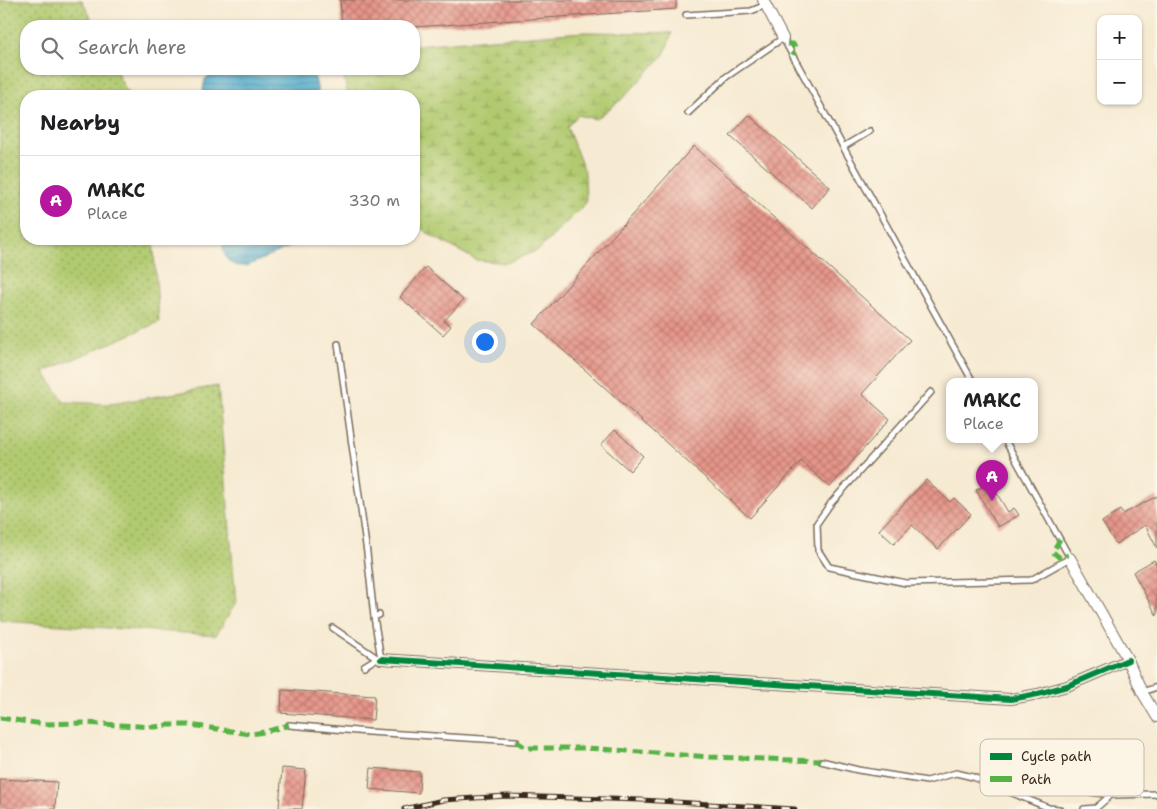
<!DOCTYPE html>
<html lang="en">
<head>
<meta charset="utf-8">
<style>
  :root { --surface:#fff; --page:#f2f2f2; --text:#202124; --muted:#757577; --line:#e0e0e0; --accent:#b5179e }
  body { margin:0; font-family:"Shantell Sans",sans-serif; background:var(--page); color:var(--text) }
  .controls { position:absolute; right:15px; top:15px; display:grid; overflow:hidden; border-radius:10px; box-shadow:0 1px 4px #0004 }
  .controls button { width:45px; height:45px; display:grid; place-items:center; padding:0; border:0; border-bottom:1px solid var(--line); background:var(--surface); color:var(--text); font:25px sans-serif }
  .you { position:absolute; left:484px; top:341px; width:18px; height:18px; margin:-12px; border:4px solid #fff; border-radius:50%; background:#1a73e8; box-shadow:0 0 0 8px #1a73e833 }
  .badge { display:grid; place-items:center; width:32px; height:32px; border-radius:50%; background:var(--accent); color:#fff; font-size:16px; font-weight:700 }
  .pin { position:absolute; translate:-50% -41px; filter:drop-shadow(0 1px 2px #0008) }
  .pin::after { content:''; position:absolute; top:26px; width:18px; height:15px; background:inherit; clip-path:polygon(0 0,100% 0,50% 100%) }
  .popup { position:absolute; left:946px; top:378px; width:92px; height:65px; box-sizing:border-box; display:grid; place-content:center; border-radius:10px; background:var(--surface); filter:drop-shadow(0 1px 4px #0005); font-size:16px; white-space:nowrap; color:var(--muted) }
  .popup b { font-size:19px; color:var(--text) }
  .popup::after { content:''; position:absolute; left:50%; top:100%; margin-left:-10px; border:10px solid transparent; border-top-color:var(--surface) }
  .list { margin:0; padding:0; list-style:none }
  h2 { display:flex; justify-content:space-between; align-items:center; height:65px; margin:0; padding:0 20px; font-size:21px }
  h2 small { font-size:16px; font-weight:400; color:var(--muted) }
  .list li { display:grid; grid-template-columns:32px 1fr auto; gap:15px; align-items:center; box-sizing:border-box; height:90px; padding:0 20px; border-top:1px solid var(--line) }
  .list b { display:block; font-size:19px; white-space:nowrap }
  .list p { margin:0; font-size:16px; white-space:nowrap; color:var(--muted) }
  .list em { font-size:16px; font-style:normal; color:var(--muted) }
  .icon { flex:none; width:28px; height:28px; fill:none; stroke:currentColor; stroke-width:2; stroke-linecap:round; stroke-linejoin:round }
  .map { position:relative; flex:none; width:1157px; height:809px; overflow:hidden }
  .search { position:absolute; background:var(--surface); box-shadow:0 1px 4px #0004; left:20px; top:20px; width:400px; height:55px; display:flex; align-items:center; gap:12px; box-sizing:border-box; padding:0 18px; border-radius:20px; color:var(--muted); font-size:19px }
  .panel { position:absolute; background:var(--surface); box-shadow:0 1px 4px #0004; left:20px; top:90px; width:400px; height:155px; border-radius:20px }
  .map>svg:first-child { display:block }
  .grass { fill:url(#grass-dots); stroke:#767a47 }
  .wetland { fill:url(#wetland-marsh); stroke:#767a47 }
  .water { fill:url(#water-rules); stroke:#446a75 }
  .building { fill:url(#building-cross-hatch) }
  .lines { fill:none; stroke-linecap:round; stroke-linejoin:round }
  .lane-casing { stroke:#7c6d5d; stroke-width:8 }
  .street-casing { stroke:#7c6d5d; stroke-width:12 }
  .lane { stroke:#fff; stroke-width:5 }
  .street { stroke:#fff; stroke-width:10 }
  .rail-casing { stroke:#3b2a1e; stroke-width:5 }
  .rail { stroke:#fcf5e5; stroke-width:3; stroke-dasharray:9; stroke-linecap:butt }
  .quiet { stroke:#57b245; stroke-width:5; stroke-dasharray:10 5; stroke-linecap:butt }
  .cycleway-casing { stroke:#fcf5e5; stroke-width:9 }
  .cycleway { stroke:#00873e; stroke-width:6 }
  .key { fill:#fcf5e5; stroke:#c2b8a9; stroke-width:1 }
  .key-label { font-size:14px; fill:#3b2a1e }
</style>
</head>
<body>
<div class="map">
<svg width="1157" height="809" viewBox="0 0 1157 809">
  <defs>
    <pattern id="grass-dots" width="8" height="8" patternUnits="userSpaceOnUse" patternTransform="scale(1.25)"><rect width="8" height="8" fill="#b1ca70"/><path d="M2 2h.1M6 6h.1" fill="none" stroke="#91a45b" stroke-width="1.8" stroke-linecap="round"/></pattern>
    <pattern id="wetland-marsh" width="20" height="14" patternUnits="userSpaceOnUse" patternTransform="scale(1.25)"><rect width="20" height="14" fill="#b1ca70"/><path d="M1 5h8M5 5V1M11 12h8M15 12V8" fill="none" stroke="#91a45b"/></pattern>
    <pattern id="water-rules" width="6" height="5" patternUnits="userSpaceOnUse" patternTransform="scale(1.25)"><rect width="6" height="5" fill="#4eaacc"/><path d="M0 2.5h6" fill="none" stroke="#428ba5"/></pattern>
    <pattern id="building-cross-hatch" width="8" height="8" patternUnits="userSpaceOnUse" patternTransform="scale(1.25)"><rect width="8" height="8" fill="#e6958a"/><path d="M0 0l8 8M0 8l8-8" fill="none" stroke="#bc7a70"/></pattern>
  </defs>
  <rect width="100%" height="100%" fill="#fcf5e5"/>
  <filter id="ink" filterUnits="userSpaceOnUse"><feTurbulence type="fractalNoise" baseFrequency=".02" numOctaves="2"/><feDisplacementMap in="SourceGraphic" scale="10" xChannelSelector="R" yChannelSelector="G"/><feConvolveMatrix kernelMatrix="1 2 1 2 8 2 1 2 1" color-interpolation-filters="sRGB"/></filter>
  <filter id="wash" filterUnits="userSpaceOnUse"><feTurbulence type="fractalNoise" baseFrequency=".0096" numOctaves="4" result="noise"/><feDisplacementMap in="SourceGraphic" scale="20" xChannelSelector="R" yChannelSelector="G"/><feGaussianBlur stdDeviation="1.12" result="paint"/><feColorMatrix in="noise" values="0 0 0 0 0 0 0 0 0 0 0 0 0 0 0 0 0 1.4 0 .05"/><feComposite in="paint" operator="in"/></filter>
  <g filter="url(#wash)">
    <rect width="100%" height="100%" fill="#f6ead2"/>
    <polygon class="grass" points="0,0 82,0 95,26 26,26 26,69 115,69 129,96 26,96 26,239 153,239 159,322 44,372 64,402 111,404 218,386 236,603 216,635 0,621"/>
    <polygon class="wetland" points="583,32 672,33 664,55 622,99 596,119 578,115 567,127 585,173 586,203 539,250 506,263 476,260 432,236 414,223 414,96 348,96 342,69 414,69 414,45"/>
    <g class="water">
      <polygon points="265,69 309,69 315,78 319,96 204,96 203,89 205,79 212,75"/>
      <path d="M222,239H307L247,266C226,267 224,257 222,239Z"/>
    </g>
    <g id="blocks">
      <g class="building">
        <polygon points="340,0 676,0 676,9 414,27 342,26"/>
        <polygon points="749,115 830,187 812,208 730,136"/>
        <polygon points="694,146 910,340 862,394 890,419 830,487 801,461 750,518 534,324"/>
        <polygon points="426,267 463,300 444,321 451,326 443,335 400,297"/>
        <polygon points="615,430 643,456 630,471 601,445"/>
        <polygon points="926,480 950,502 954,498 971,514 938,549 912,525 894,544 879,530"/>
        <polygon points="990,482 1008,512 1014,508 1019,515 998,527 976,490"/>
        <polygon points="1157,496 1157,548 1145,525 1116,544 1102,522 1120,510 1123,514"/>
        <polygon points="1154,560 1157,566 1157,616 1133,572"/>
        <polygon points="282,690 375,696 373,720 281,713"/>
        <polygon points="282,768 306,770 302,809 279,808"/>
        <polygon points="371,768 420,772 419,793 369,789"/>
        <polygon points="0,779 57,782 55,809 0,809"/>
      </g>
    </g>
  </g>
  <g filter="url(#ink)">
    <use href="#blocks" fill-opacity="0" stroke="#7c6d5d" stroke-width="1"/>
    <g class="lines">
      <g class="lane-casing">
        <g id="lane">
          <polyline points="686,15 751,11 766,5"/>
          <polyline points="688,113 726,77 783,38 973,382"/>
          <polyline points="843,147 870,131"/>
          <polyline points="338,344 367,553 374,617"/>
          <polyline points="931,392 831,503 817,523 818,550 829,567 906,583 1031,580 1070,558 1005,440"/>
          <polyline points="333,628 377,658"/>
          <polyline points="364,666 377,658 381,659 374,617 379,615"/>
          <polyline points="1142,692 1157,687"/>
          <polyline points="289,725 368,732 516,741"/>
          <polyline points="821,761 858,770 927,781 956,773 973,777 1049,808 1059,809"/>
          <polyline points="988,769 1063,788 1111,795 1157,794"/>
          <polyline points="1084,809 1096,808 1111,795"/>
        </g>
      </g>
      <g class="street-casing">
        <g id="street">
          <polyline points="763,0 783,38"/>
          <polyline points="1070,558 1128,660 1142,692 1157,717"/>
          <polyline points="381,659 1011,699 1038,694 1067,686 1128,660"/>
        </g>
      </g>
      <use href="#lane" class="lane"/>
      <use href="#street" class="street"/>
      <g class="rail-casing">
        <polyline id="rail" points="404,809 443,800 507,796 641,800 795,809"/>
      </g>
      <use href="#rail" class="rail"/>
      <g class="quiet">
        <polyline points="787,44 793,44 796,49 793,55"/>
        <polyline points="1060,539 1053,552 1060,558 1068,555"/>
        <polyline points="0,718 43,724 83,723 155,727 168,725 190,725 251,734 264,732 289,725"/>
        <polyline points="516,741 526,748 587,748 709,757 821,761"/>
      </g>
      <g class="cycleway-casing">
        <polyline id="cycleway" points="381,659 1011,699 1038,694 1067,686 1128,660"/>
      </g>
      <use href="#cycleway" class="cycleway"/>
    </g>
  </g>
  <rect x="980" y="739" width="164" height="57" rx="8" class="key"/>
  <rect x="990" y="753" width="22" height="7" fill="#00873e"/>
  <rect x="990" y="776" width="22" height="6" fill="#57b245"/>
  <g class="key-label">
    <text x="1021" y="761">Cycle path</text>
    <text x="1021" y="784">Path</text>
  </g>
</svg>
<div class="controls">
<button>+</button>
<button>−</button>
</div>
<div class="you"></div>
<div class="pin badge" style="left:992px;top:501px">A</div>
<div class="popup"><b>МАКС</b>Place</div>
<div class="search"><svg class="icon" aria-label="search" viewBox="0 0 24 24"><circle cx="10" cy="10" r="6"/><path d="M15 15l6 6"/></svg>Search here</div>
<section class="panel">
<h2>Nearby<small></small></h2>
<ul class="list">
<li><span class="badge">A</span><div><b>МАКС</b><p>Place</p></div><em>330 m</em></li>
</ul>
</section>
</div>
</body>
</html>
